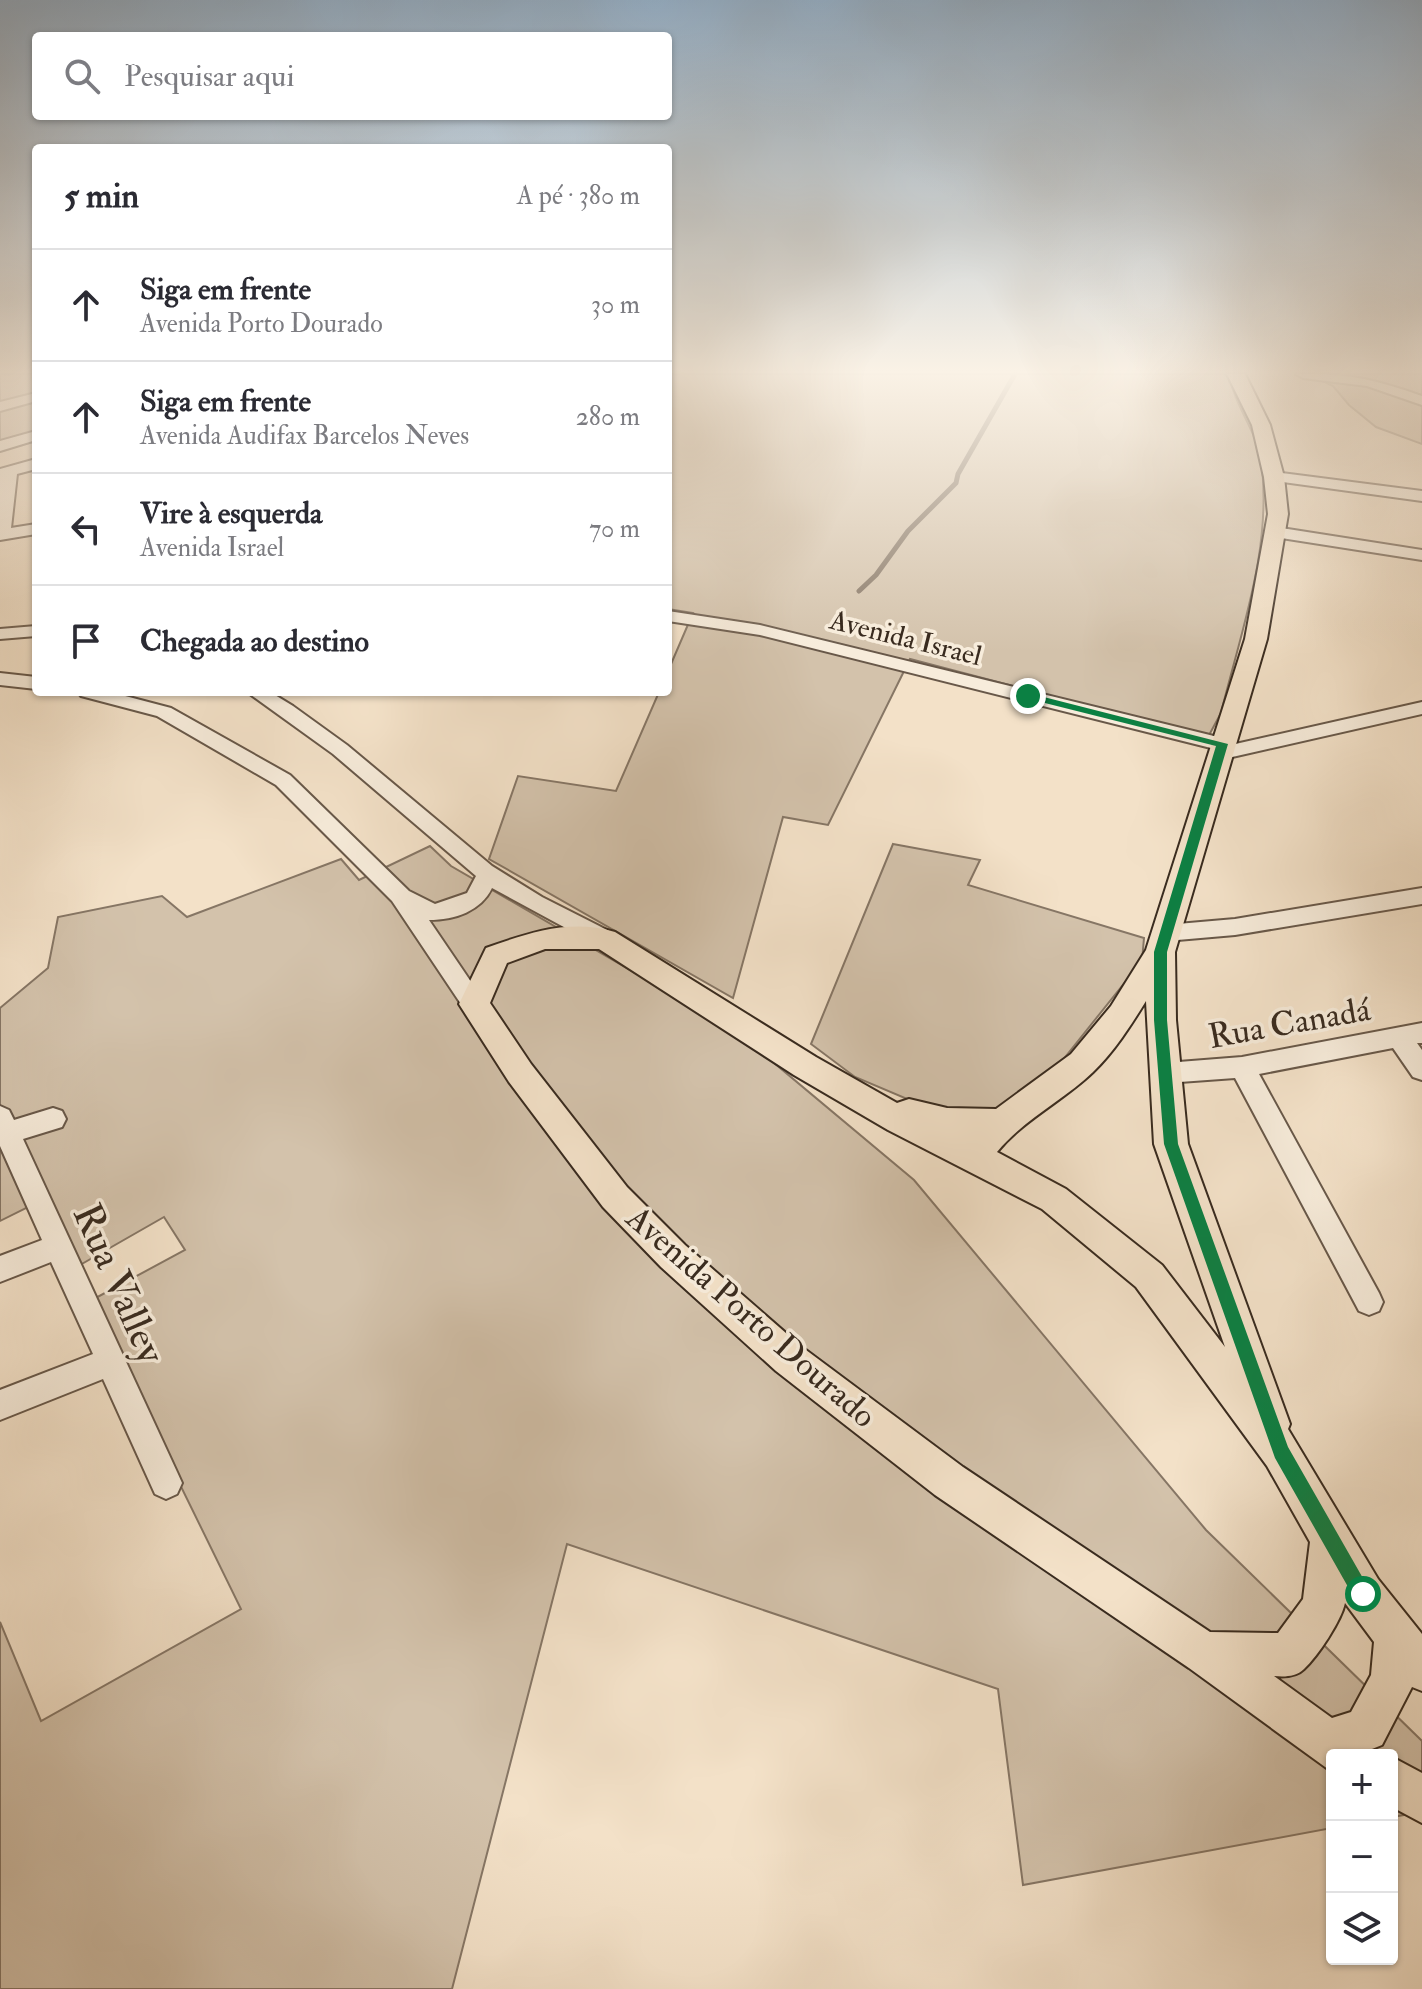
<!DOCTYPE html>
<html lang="pt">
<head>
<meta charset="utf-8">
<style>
  :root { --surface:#fff; --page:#f2f2f3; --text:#2b2b33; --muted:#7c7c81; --line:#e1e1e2 }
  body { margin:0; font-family:"IM FELL Double Pica",serif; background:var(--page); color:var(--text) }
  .controls { position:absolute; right:24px; bottom:24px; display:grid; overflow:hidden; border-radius:8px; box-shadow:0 2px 6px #0004 }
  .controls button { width:72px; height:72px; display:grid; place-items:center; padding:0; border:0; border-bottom:2px solid var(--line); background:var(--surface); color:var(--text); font:40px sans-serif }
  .stop { position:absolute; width:24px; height:24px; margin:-18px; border:6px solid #0b8043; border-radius:50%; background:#fff }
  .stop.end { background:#0b8043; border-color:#fff; box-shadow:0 2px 8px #0008 }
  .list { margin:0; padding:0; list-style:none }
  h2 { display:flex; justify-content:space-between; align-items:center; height:104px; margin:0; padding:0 32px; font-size:34px }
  h2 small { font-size:26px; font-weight:400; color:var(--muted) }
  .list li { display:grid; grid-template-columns:52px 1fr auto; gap:24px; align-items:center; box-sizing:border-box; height:112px; padding:0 32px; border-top:2px solid var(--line) }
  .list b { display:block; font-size:30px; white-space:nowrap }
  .list p { margin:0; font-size:26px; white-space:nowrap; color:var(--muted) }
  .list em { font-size:26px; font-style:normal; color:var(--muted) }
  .icon { flex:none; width:44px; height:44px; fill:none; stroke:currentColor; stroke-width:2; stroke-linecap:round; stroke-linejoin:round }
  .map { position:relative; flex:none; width:1422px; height:1989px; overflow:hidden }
  .search { position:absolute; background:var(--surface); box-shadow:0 2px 6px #0004; left:32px; top:32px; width:640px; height:88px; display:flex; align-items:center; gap:20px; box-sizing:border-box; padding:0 28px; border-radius:8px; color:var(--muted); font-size:30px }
  .panel { position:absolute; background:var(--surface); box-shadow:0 2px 6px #0004; left:32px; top:144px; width:640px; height:552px; border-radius:8px }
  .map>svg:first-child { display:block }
  .green { fill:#d3c2ab; stroke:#867665; stroke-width:2 }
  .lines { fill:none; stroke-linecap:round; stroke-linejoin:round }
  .stream { stroke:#837362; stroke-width:5 }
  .minor-casing { stroke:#685849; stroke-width:4 }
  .major-casing { stroke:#392b1f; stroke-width:4 }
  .minor { fill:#f7ecdb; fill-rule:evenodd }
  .major { fill:#f3e1c8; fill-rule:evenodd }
  .route { fill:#0b8043 }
  .labels { text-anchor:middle; stroke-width:7; stroke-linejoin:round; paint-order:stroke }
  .far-street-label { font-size:28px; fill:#392b1f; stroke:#f7ecdb }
  .street-label { font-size:34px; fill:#392b1f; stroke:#f7ecdb }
  .near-street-label { font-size:40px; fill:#392b1f; stroke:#f7ecdb }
</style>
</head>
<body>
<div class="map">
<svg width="1422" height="1989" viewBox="0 0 1422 1989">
  <rect width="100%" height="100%" fill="#f3e1c8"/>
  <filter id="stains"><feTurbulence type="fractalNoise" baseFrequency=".0025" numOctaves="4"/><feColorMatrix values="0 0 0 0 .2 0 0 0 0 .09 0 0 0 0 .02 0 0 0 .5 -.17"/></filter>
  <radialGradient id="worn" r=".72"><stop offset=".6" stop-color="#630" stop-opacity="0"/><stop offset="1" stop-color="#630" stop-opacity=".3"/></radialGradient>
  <g class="green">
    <polygon points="0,374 36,374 36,432 0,444"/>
    <path d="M668,374H1229C1234,405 1257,432 1261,460C1273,546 1241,631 1221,713L1208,737L910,659L828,825L783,817L733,998L489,859L518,776L616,791L659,692H668V671L693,613L668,609Z"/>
    <polygon points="1308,374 1422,374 1422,444 1376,427 1349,405 1333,386"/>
    <polygon points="893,844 980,860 968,885 1144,938 1142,961 1054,1071 992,1111 926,1107 855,1077 811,1044"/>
    <polygon points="430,846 451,866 737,1032 914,1180 1206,1530 1422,1741 1422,1812 1392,1817 1392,1755 1332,1755 1332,1828 1023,1885 998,1689 567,1544 452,1989 0,1989 0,1622 41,1721 241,1609 90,1301 185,1250 164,1217 80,1265 38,1202 0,1221 0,1008 48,968 58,917 162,896 187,917 341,859 359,880"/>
  </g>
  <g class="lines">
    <polyline class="stream" points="859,591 876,575 908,531 956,483 958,474 1015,374"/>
    <g class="minor-casing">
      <g id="minor">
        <path d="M1296,374C1347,373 1374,379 1422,396V405L1367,386L1303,378Z"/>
        <polygon points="36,393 36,401 0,411 0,402"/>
        <polygon points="36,431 36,440 0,451 0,441"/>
        <polygon points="36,459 36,469 17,474 11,528 36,524 36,534 0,540 0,469"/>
        <polygon points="1274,472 1422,491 1422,501 1268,480 1266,477"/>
        <polygon points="1275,527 1422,550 1422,560 1269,536 1267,532"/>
        <polygon points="668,611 760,625 1222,738 1229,740 1231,745 1422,702 1422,714 1219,760 1209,754 1215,749 760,635 668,621"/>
        <polygon points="36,626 36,636 0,639 0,629"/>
        <polygon points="0,673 36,677 36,689 0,685"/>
        <path d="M78,692H110L171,708L290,775L409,891L435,904L467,893L476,876L333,754L247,692H270L293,706L347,745L492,866L542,897L613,933L617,939L613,945L605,947L597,945L492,888C481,911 455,920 429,920L486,1004L483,1010L474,1013L465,1010L392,901L276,785L157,716L81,696Z"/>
        <polygon points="1422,888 1422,904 1235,935 1166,941 1158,939 1154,933 1158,927 1166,925 1235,919"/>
        <polygon points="1422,1023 1422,1043 1417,1043 1422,1050 1422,1080 1413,1077 1393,1048 1259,1074 1379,1293 1383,1302 1379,1311 1369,1315 1359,1311 1235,1078 1166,1083 1157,1080 1153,1073 1157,1066 1166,1063 1242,1057"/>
        <polygon points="0,1106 9,1110 14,1120 53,1108 62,1111 66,1119 62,1127 23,1139 177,1472 182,1483 177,1494 166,1499 155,1494 103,1379 0,1420 0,1390 93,1354 51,1262 0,1282 0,1256 42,1240 0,1146"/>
      </g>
    </g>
    <g class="major-casing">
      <g id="major">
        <path d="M1227,374H1245L1270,425L1284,477L1288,514L1267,639L1175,952L1176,1020L1188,1144L1290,1424L1288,1429L1378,1579L1422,1634V1691L1412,1687L1382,1745L1367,1751L1369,1755H1332V1772L1189,1668L935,1495L776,1371L661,1267L603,1207L509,1082L459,1004L486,948C528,933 570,918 615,932L816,1057L897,1103L909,1099L947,1108L996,1109L1071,1054L1111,1006L1146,950L1245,639L1268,514L1264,477L1252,425ZM545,949H599L794,1075L888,1130L1042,1209L1136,1287L1267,1466L1310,1542L1303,1599L1278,1633L1210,1632L963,1467L802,1347L685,1245L627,1187L531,1064L490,1003L507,963ZM1146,1001L1154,1144L1225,1347L1162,1265L1066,1189L997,1152C1024,1119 1063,1101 1093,1072C1114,1052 1131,1025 1146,1001ZM1345,1603L1374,1642L1371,1675L1351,1712L1332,1718L1274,1676C1284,1677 1296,1677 1304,1669C1318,1656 1341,1621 1345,1603Z"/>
        <polygon points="1392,1757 1422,1773 1422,1823 1392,1807"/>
      </g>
    </g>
    <use href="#minor" class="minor"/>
    <use href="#major" class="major"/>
  </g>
  <linearGradient id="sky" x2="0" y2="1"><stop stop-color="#93adc4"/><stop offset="0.57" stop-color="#faf2e6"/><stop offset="1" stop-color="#faf2e6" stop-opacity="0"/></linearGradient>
  <rect width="1422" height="652" fill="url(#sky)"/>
  <polygon class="route" points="1028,693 1228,744 1167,952 1167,1020 1178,1144 1288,1447 1372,1594 1369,1601 1363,1603 1356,1601 1275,1458 1164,1144 1154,1020 1154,952 1216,746 1025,698 1025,694"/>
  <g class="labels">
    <g class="far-street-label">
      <text transform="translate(906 637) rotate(14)" y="10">Avenida Israel</text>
    </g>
    <g class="street-label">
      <text transform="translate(1289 1022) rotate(-10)" y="12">Rua Canadá</text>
      <text transform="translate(752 1316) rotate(41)" y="12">Avenida Porto Dourado</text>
    </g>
    <g class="near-street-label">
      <text transform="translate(120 1283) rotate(66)" y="14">Rua Valley</text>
    </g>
  </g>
  <rect width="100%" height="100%" filter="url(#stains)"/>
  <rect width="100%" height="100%" fill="url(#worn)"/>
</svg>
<div class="controls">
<button>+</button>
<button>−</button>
<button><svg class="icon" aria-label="layers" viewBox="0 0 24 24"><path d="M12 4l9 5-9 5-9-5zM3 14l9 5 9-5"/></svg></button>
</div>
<div class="stop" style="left:1363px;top:1594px"></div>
<div class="stop end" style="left:1028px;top:696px"></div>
<div class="search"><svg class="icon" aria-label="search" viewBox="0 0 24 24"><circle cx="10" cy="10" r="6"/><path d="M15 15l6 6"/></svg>Pesquisar aqui</div>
<section class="panel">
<h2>5 min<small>A pé · 380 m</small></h2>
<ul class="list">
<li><svg class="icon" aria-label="ahead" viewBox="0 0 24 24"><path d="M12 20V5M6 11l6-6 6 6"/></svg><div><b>Siga em frente</b><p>Avenida Porto Dourado</p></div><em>30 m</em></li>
<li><svg class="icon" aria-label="ahead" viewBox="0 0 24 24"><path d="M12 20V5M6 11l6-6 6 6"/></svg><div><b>Siga em frente</b><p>Avenida Audifax Barcelos Neves</p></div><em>280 m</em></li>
<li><svg class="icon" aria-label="left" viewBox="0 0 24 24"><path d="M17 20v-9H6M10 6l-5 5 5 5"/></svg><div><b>Vire à esquerda</b><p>Avenida Israel</p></div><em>70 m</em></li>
<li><svg class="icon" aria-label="arrive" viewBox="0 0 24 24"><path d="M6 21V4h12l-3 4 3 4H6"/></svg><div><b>Chegada ao destino</b></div></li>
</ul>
</section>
</div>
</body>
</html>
